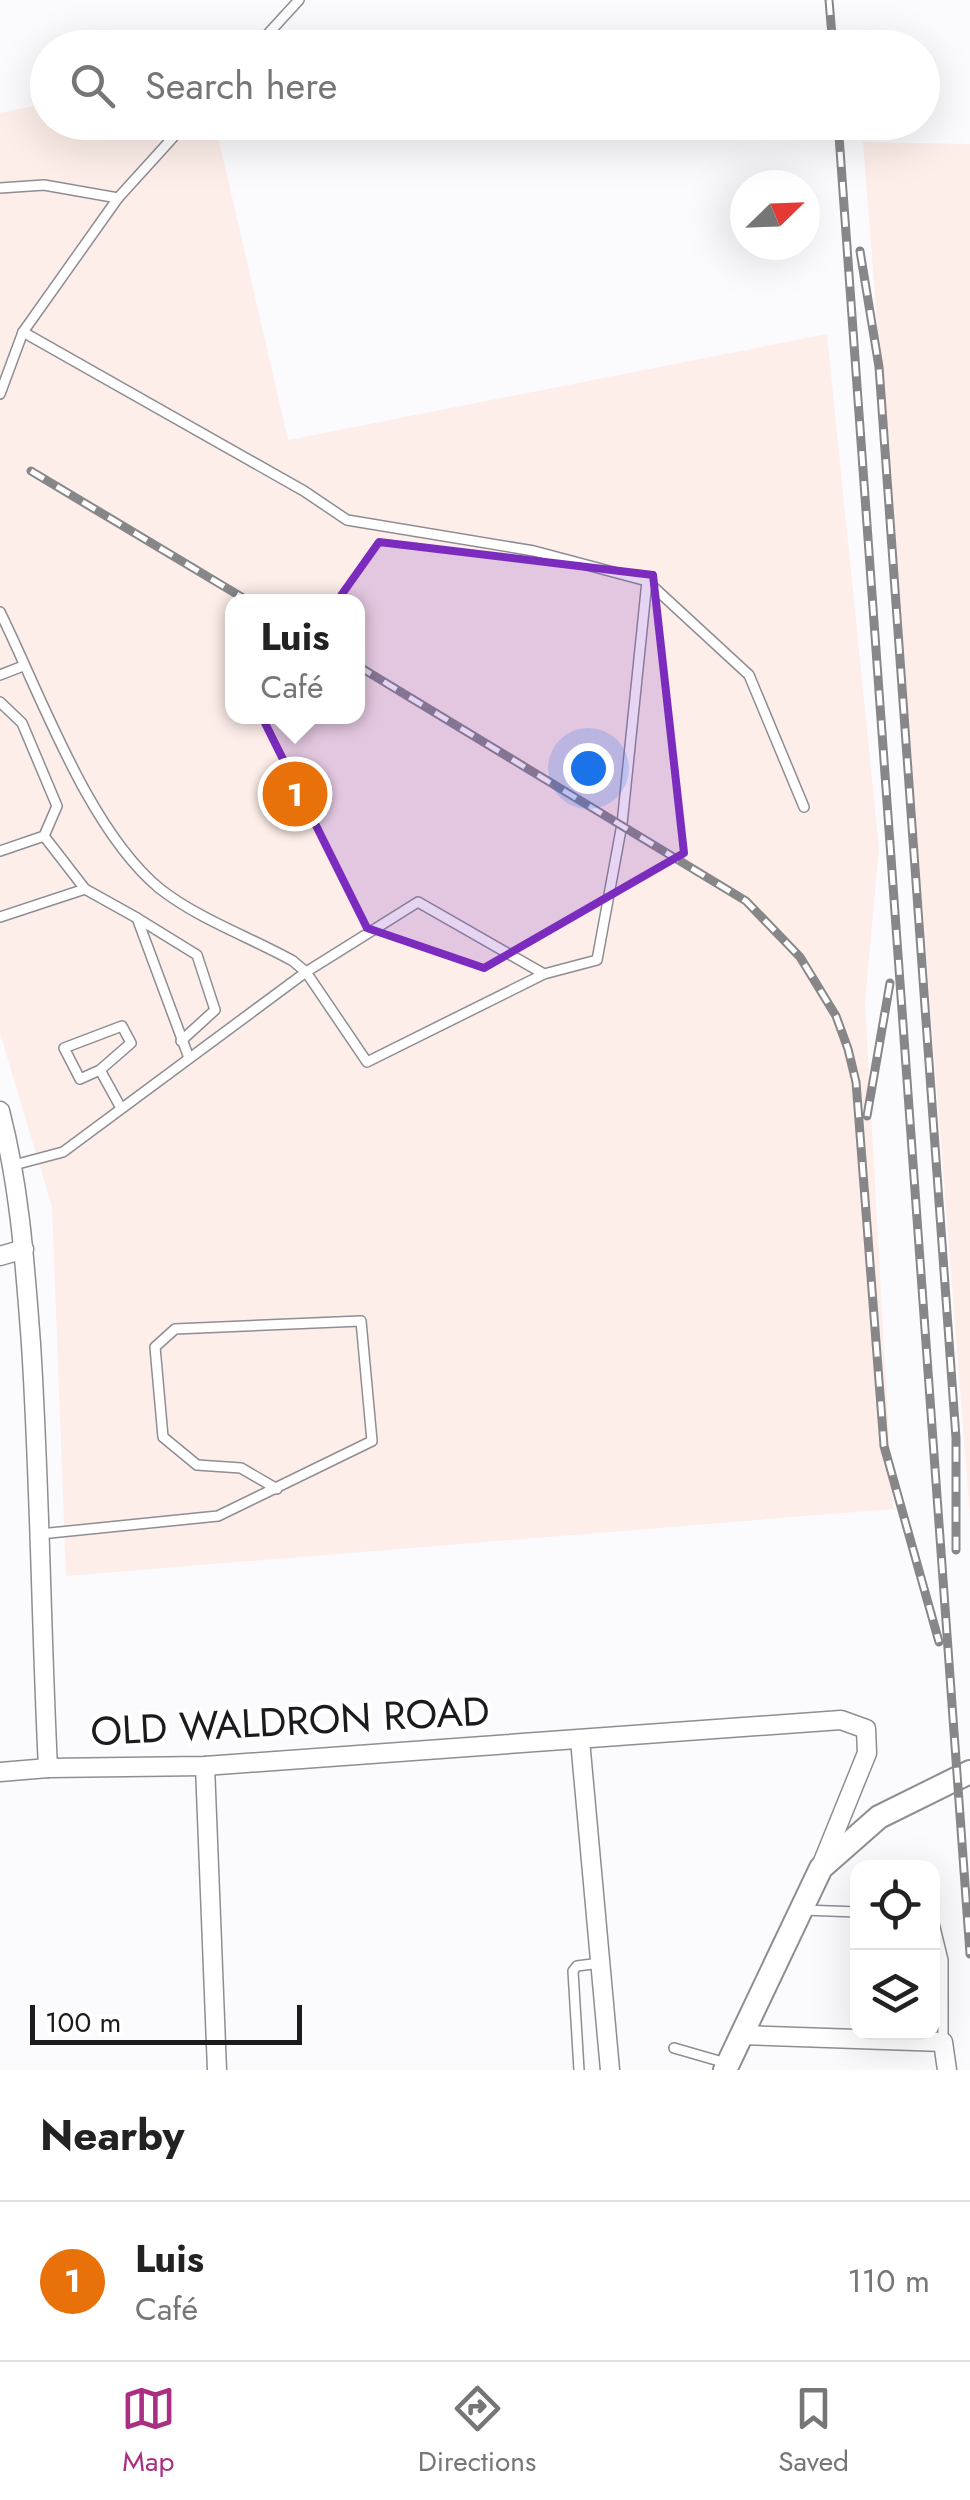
<!DOCTYPE html>
<html lang="en">
<head>
<meta charset="utf-8">
<style>
  :root { --surface:#fff; --page:#f2f2f2; --text:#222; --muted:#767676; --line:#e0e0e0; --accent:#aa2f82 }
  body { margin:0; font-family:Jost,sans-serif; background:var(--page); color:var(--text) }
  .controls { position:absolute; right:30px; bottom:30px; display:grid; overflow:hidden; border-radius:20px; box-shadow:0 10px 40px #0002 }
  .controls button { width:90px; height:90px; display:grid; place-items:center; padding:0; border:0; border-bottom:2px solid var(--line); background:var(--surface); color:var(--text); font:50px sans-serif }
  .compass { position:absolute; left:730px; top:170px; width:90px; height:90px; border-radius:50%; background:var(--surface); box-shadow:0 10px 40px #0002; rotate:67deg }
  .scale { position:absolute; left:30px; bottom:25px; width:272px; box-sizing:border-box; padding-left:10px; border:5px solid #1b1b1e; border-top:0; font-size:28px; line-height:35px; white-space:nowrap; color:#1b1b1e; -webkit-text-stroke:8px #fff; paint-order:stroke }
  .you { position:absolute; left:588px; top:768px; width:35px; height:35px; margin:-25px; border:8px solid #fff; border-radius:50%; background:#1a73e8; box-shadow:0 0 0 15px #1a73e833 }
  .badge { display:grid; place-items:center; width:65px; height:65px; border-radius:50%; background:var(--accent); color:#fff; font-size:32px; font-weight:700 }
  .pin { position:absolute; translate:-50% -50%; border:5px solid #fff; box-shadow:0 2px 10px #0006 }
  .popup { position:absolute; left:225px; top:594px; width:140px; height:130px; box-sizing:border-box; display:grid; place-content:center; border-radius:20px; background:var(--surface); filter:drop-shadow(0 2px 8px #0005); font-size:32px; white-space:nowrap; color:var(--muted) }
  .popup b { font-size:38px; color:var(--text) }
  .popup::after { content:''; position:absolute; left:50%; top:100%; margin-left:-20px; border:20px solid transparent; border-top-color:var(--surface) }
  .list { margin:0; padding:0; list-style:none }
  h2 { display:flex; justify-content:space-between; align-items:center; height:130px; margin:0; padding:0 40px; font-size:42px }
  h2 small { font-size:32px; font-weight:400; color:var(--muted) }
  .list li { display:grid; grid-template-columns:65px 1fr auto; gap:30px; align-items:center; box-sizing:border-box; height:160px; padding:0 40px; border-top:2px solid var(--line) }
  .list b { display:block; font-size:38px; white-space:nowrap }
  .list p { margin:0; font-size:32px; white-space:nowrap; color:var(--muted) }
  .list em { font-size:32px; font-style:normal; color:var(--muted) }
  .icon { flex:none; width:55px; height:55px; fill:none; stroke:currentColor; stroke-width:2; stroke-linecap:round; stroke-linejoin:round }
  .map { position:relative; flex:none; width:970px; height:2070px; overflow:hidden }
  .search { position:absolute; background:var(--surface); box-shadow:0 10px 40px #0002; left:30px; right:30px; top:30px; height:110px; display:flex; align-items:center; gap:25px; box-sizing:border-box; padding:0 35px; border-radius:55px; color:var(--muted); font-size:38px }
  .sheet { height:290px; background:var(--surface) }
  nav { display:flex; justify-content:space-around; align-items:center; box-sizing:border-box; height:140px; border-top:2px solid var(--line); background:var(--surface); font-size:28px; color:var(--muted) }
  nav a { display:grid; justify-items:center; gap:5px }
  nav .on { color:var(--accent) }
  .map>svg:first-child { display:block }
  .industrial { fill:#fdeee9; fill-rule:evenodd }
  .lines { fill:none; stroke-linecap:round; stroke-linejoin:round }
  .lane-casing { stroke:#8e8d94; stroke-width:12 }
  .street-casing { stroke:#8e8d94; stroke-width:21 }
  .secondary-casing { stroke:#8e8d94; stroke-width:26 }
  .lane { stroke:#fff; stroke-width:9 }
  .street { stroke:#fff; stroke-width:18 }
  .secondary { stroke:#fff; stroke-width:22 }
  .rail-casing { stroke:#87878a; stroke-width:9 }
  .rail { stroke:#fff; stroke-width:5; stroke-dasharray:15; stroke-linecap:butt }
  .marked { fill:#7b2cbf; fill-opacity:0.2; stroke:#7b2cbf; stroke-width:8; stroke-linejoin:round }
  .labels { text-anchor:middle; stroke-width:8; stroke-linejoin:round; paint-order:stroke }
  .street-label { font-size:40px; fill:#1b1b1e; stroke:#fff }
</style>
</head>
<body>
<div class="map">
<svg width="970" height="2070" viewBox="0 0 970 2070">
  <rect width="100%" height="100%" fill="#fbfbfe"/>
  <g class="industrial">
    <path d="M47,103L48,122L215,123L288,440L827,334L879,848L865,1002L893,1509L66,1576L52,1207L0,1033V113ZM232,602H358V716H232Z"/>
    <polygon points="863,142 970,144 970,1518"/>
  </g>
  <g class="lines">
    <g class="lane-casing">
      <g id="lane">
        <polyline points="255,48 299,0"/>
        <polyline points="0,188 44,185 118,198 23,332 0,394"/>
        <polyline points="118,198 187,122"/>
        <polyline points="23,332 304,491 347,520 534,551 647,581 749,675 804,807"/>
        <path d="M0,612C41,695 88,829 159,888C198,919 250,937 293,961L306,972L63,1152L14,1165"/>
        <polyline points="0,675 23,666"/>
        <polyline points="0,702 22,723 57,806 44,836 0,851"/>
        <polyline points="44,836 85,889"/>
        <polyline points="0,917 85,889 137,918 189,1058"/>
        <polyline points="137,918 197,955 215,1010 181,1041"/>
        <polyline points="544,974 418,902 306,972 367,1062 544,974 597,960 622,824 647,581"/>
        <polyline points="100,1070 131,1043 122,1026 64,1048 80,1079 100,1070 121,1108"/>
        <polyline points="40,1534 218,1516 372,1441 361,1321 175,1329 155,1347 163,1437 197,1465 241,1468 277,1489"/>
        <polyline points="803,1910 858,1912"/>
        <polyline points="932,1915 943,1960 943,2042"/>
        <polyline points="674,2048 726,2063"/>
        <polyline points="579,2070 573,1971 577,1966 600,1963"/>
      </g>
    </g>
    <g class="street-casing">
      <g id="street">
        <path d="M0,1111C20,1188 25,1265 31,1344C40,1485 41,1627 48,1768L205,1766L841,1720L866,1729L867,1753L822,1864"/>
        <polyline points="0,1256 24,1249"/>
        <polyline points="580,1740 610,2070"/>
        <polyline points="205,1766 217,2070"/>
        <polyline points="0,1772 48,1768"/>
        <polyline points="742,2035 943,2042 947,2070"/>
      </g>
    </g>
    <g class="secondary-casing">
      <polyline id="secondary" points="725,2070 821,1868 879,1817 970,1772"/>
    </g>
    <use href="#lane" class="lane"/>
    <use href="#street" class="street"/>
    <use href="#secondary" class="secondary"/>
    <g class="rail-casing">
      <g id="rail">
        <polyline points="829,0 833,48"/>
        <polyline points="838,122 970,1954"/>
        <polyline points="860,251 879,367 956,1438 956,1550"/>
        <polyline points="31,471 250,602"/>
        <polyline points="358,666 746,901 800,957 836,1016 848,1049 856,1082 884,1446 939,1642"/>
        <polyline points="867,1116 890,983"/>
      </g>
    </g>
    <use href="#rail" class="rail"/>
  </g>
  <path class="marked" d="M379,542L653,575L684,853L484,968L367,928L259,711Z"/>
  <g class="labels">
    <g class="street-label">
      <text transform="translate(290 1721) rotate(-3)" y="14">OLD WALDRON ROAD</text>
    </g>
  </g>
</svg>
<div class="controls">
<button><svg class="icon" aria-label="locate" viewBox="0 0 24 24"><circle cx="12" cy="12" r="6"/><path d="M12 2v4M12 18v4M2 12h4M18 12h4"/></svg></button>
<button><svg class="icon" aria-label="layers" viewBox="0 0 24 24"><path d="M12 4l9 5-9 5-9-5zM3 14l9 5 9-5"/></svg></button>
</div>
<svg class="compass" viewBox="-18 -18 36 36"><path d="M0-13l5 13h-10z" fill="#e53935"/><path d="M0 13l5-13h-10z" fill="#767676"/></svg>
<div class="scale">100 m</div>
<div class="you"></div>
<div class="pin badge" style="left:295px;top:794px;background:#e8710a">1</div>
<div class="popup"><b>Luis</b>Café</div>
<div class="search"><svg class="icon" aria-label="search" viewBox="0 0 24 24"><circle cx="10" cy="10" r="6"/><path d="M15 15l6 6"/></svg>Search here</div>
</div>
<section class="sheet">
<h2>Nearby<small></small></h2>
<ul class="list">
<li><span class="badge" style="background:#e8710a">1</span><div><b>Luis</b><p>Café</p></div><em>110 m</em></li>
</ul>
</section>
<nav>
<a class="on"><svg class="icon" aria-label="map" viewBox="0 0 24 24"><path d="M3 6l6-2 6 2 6-2v14l-6 2-6-2-6 2zM9 4v14M15 6v14"/></svg>Map</a>
<a><svg class="icon" aria-label="directions" viewBox="0 0 24 24"><path d="M12 3l9 9-9 9-9-9zM9 14v-3h6M13 9l2 2-2 2"/></svg>Directions</a>
<a><svg class="icon" aria-label="saved" viewBox="0 0 24 24"><path d="M7 4h10v16l-5-4-5 4z"/></svg>Saved</a>
</nav>
</body>
</html>
